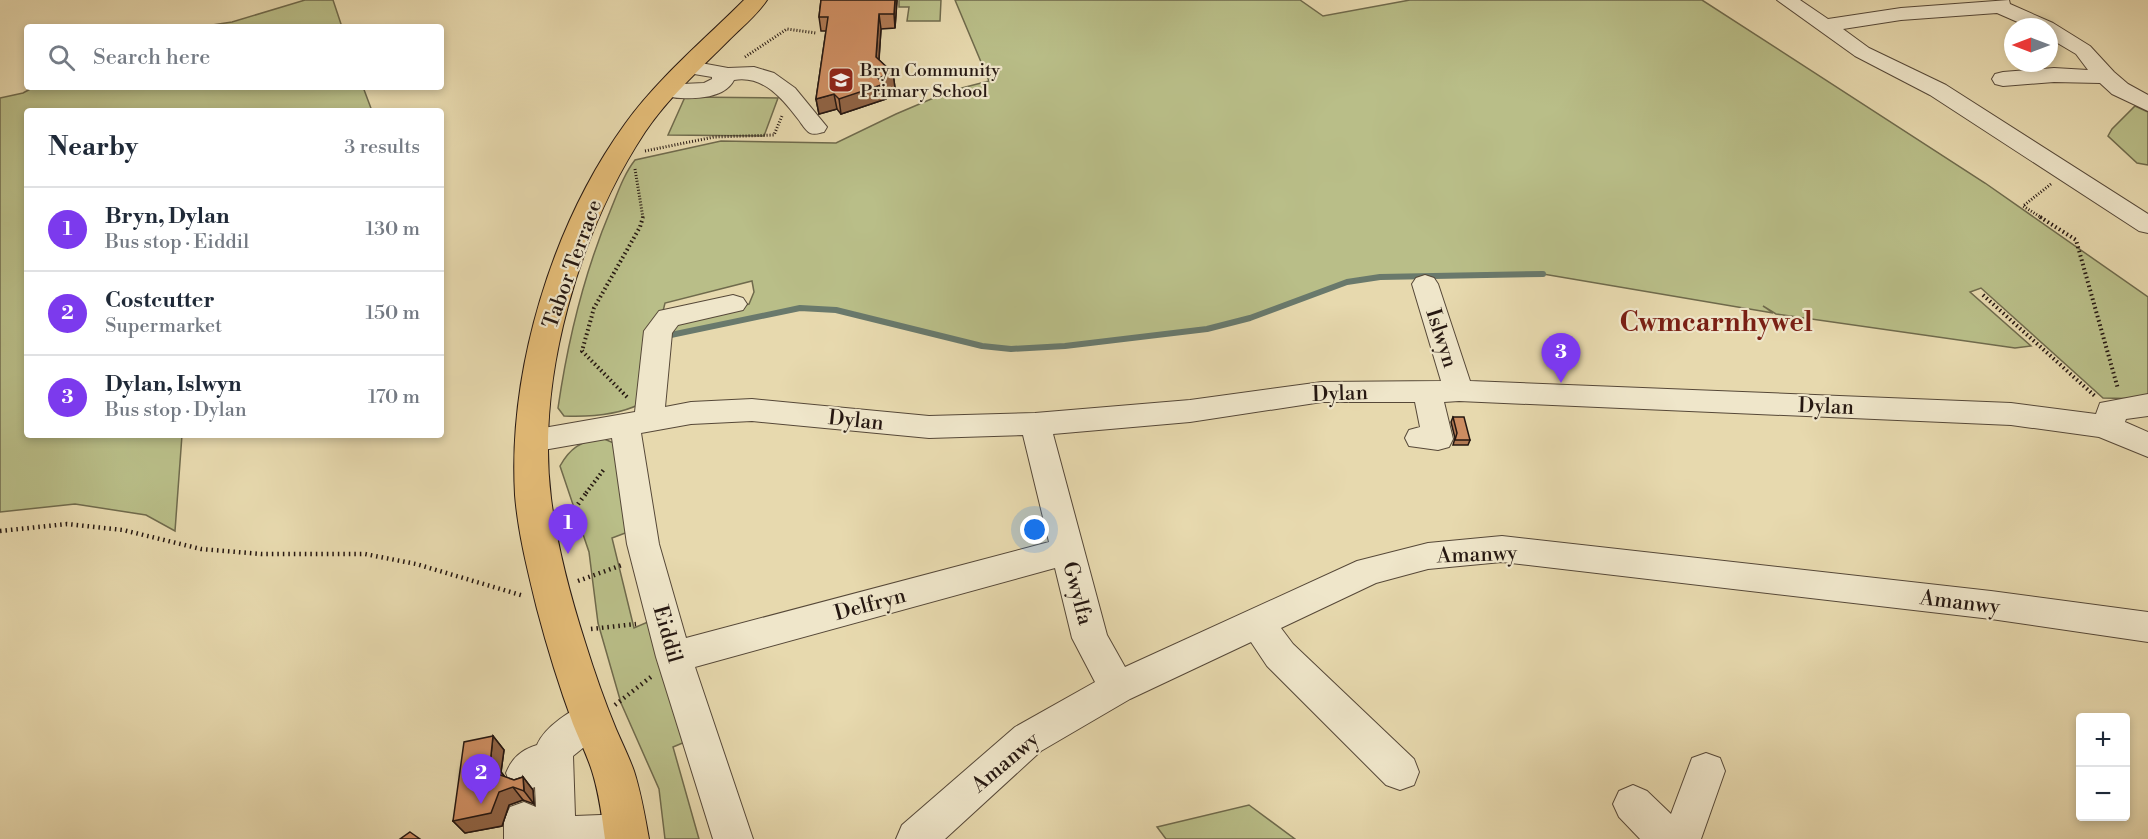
<!DOCTYPE html>
<html lang="en">
<head>
<meta charset="utf-8">
<style>
  :root { --surface:#fff; --page:#f6f6f7; --text:#1f2937; --muted:#747a83; --line:#e0e1e3; --accent:#7c3aed }
  body { margin:0; font-family:"Libre Bodoni",serif; background:var(--page); color:var(--text) }
  .controls { position:absolute; right:18px; bottom:18px; display:grid; overflow:hidden; border-radius:6px; box-shadow:0 3px 9px #0003 }
  .controls button { width:54px; height:54px; display:grid; place-items:center; padding:0; border:0; border-bottom:2px solid var(--line); background:var(--surface); color:var(--text); font:30px sans-serif }
  .compass { position:absolute; left:2004px; top:18px; width:54px; height:54px; border-radius:50%; background:var(--surface); box-shadow:0 3px 9px #0003; rotate:270deg }
  .you { position:absolute; left:1035px; top:530px; width:21px; height:21px; margin:-15px; border:4px solid #fff; border-radius:50%; background:#1a73e8; box-shadow:0 0 0 9px #1a73e833 }
  .badge { display:grid; place-items:center; width:39px; height:39px; border-radius:50%; background:var(--accent); color:#fff; font-size:20px; font-weight:700 }
  .pin { position:absolute; translate:-50% -50px; filter:drop-shadow(0 2px 3px #0008) }
  .pin::after { content:''; position:absolute; top:32px; width:21px; height:18px; background:inherit; clip-path:polygon(0 0,100% 0,50% 100%) }
  .list { margin:0; padding:0; list-style:none }
  h2 { display:flex; justify-content:space-between; align-items:center; height:78px; margin:0; padding:0 24px; font-size:26px }
  h2 small { font-size:20px; font-weight:400; color:var(--muted) }
  .list li { display:grid; grid-template-columns:39px 1fr auto; gap:18px; align-items:center; box-sizing:border-box; height:84px; padding:0 24px; border-top:2px solid var(--line) }
  .list b { display:block; font-size:22px; white-space:nowrap }
  .list p { margin:0; font-size:20px; white-space:nowrap; color:var(--muted) }
  .list em { font-size:20px; font-style:normal; color:var(--muted) }
  .icon { flex:none; width:33px; height:33px; fill:none; stroke:currentColor; stroke-width:2; stroke-linecap:round; stroke-linejoin:round }
  .map { position:relative; flex:none; width:2148px; height:839px; overflow:hidden }
  .search { position:absolute; background:var(--surface); box-shadow:0 3px 9px #0003; left:24px; top:24px; width:420px; height:66px; display:flex; align-items:center; gap:15px; box-sizing:border-box; padding:0 21px; border-radius:6px; color:var(--muted); font-size:22px }
  .panel { position:absolute; background:var(--surface); box-shadow:0 3px 9px #0003; left:24px; top:108px; width:420px; height:330px; border-radius:6px }
  .map>svg:first-child { display:block }
  .green { fill:#b9be88; stroke:#6f6a4c; stroke-width:1.5 }
  .lines { fill:none; stroke-linecap:round; stroke-linejoin:round }
  .stream { stroke:#69796c; stroke-width:6 }
  .minor-casing { stroke:#564838; stroke-width:2 }
  .major-casing { stroke:#251711; stroke-width:2 }
  .path-far2 { stroke:#251711; stroke-width:3; stroke-dasharray:1 2; stroke-linecap:butt }
  .path-far1 { stroke:#251711; stroke-width:4; stroke-dasharray:1.5 3; stroke-linecap:butt }
  .path { stroke:#251711; stroke-width:4.5; stroke-dasharray:1.5 4; stroke-linecap:butt }
  .minor { fill:#efe6ca; fill-rule:evenodd }
  .major { fill:#e4bc77; fill-rule:evenodd }
  .wall { fill:#b07953; stroke:#251711; stroke-width:1.5 }
  .shaded-wall { fill:#906344; stroke:#251711; stroke-width:1.5 }
  .building { fill:#cd8d61; stroke:#251711; stroke-width:1.5 }
  .labels { text-anchor:middle; stroke-width:4.5; stroke-linejoin:round; paint-order:stroke }
  .far-poi-label { font-size:18px; fill:#251711; stroke:#efe6ca; text-anchor:start }
  .street-label { font-size:21px; fill:#251711; stroke:#efe6ca }
  .district-label { font-size:27px; font-weight:bold; fill:#7a1f14; stroke:#efe6ca }
</style>
</head>
<body>
<div class="map">
<svg width="2148" height="839" viewBox="0 0 2148 839">
  <rect width="100%" height="100%" fill="#e7d9ae"/>
  <filter id="stains"><feTurbulence type="fractalNoise" baseFrequency=".00333" numOctaves="4"/><feColorMatrix values="0 0 0 0 .2 0 0 0 0 .09 0 0 0 0 .02 0 0 0 .5 -.17"/></filter>
  <radialGradient id="worn" r=".72"><stop offset=".6" stop-color="#630" stop-opacity="0"/><stop offset="1" stop-color="#630" stop-opacity=".3"/></radialGradient>
  <g class="green">
    <polygon points="305,0 333,0 342,27 199,27 232,22"/>
    <polygon points="899,0 941,0 940,21 907,21 909,7 899,7"/>
    <path d="M955,0H1300L1323,16L1410,0H1702L1985,183L2148,297V399L2103,398L1981,288L1970,292L2031,346L2015,348L1776,314L1763,306L1773,313L1543,274H1490L1381,277L1347,282L1250,318L1207,329L1065,346L1011,349L982,346L836,310L800,308L663,336L672,322L749,304L754,292L752,281L665,303L640,404C618,415 589,417 564,416L558,408C568,339 584,273 611,209C618,192 624,174 635,160L721,141L836,143L896,114L950,91L989,81Z"/>
    <polygon points="34,87 363,87 372,111 27,111 27,435 182,435 175,531 146,515 75,504 0,512 0,98 23,93"/>
    <polygon points="685,97 778,98 764,136 668,135"/>
    <polygon points="2135,106 2148,112 2148,165 2137,163 2108,136 2112,129"/>
    <path d="M602,438L616,444L628,532L612,538L634,628L657,618L685,742L673,747L699,839H665L659,789L621,703L598,623L589,552L560,466C570,448 581,441 602,438Z"/>
    <polygon points="1249,805 1295,839 1166,839 1157,827"/>
  </g>
  <g class="lines">
    <polyline class="stream" points="666,336 800,308 836,310 982,346 1011,349 1065,346 1207,329 1250,318 1347,282 1380,277 1543,274"/>
    <g class="minor-casing">
      <g id="minor">
        <polygon points="1777,0 1800,0 1828,19 1901,8 2009,0 2010,4 2053,23 2090,46 2114,72 2128,84 2148,95 2148,111 2112,94 2100,83 2054,82 2003,86 1995,84 1992,79 1995,74 2003,72 2054,68 2088,70 2076,54 2049,38 2049,27 2029,27 1997,13 1901,20 1843,29 1869,48 1946,85 2148,214 2148,233 2139,231 1930,95 1855,56"/>
        <path d="M690,61L728,68L754,67L774,73L795,88L827,127L824,132C819,133 815,135 810,133C805,130 802,124 798,119C782,98 763,75 734,80C723,102 681,100 660,95L657,90L660,85L704,83L712,79V77L682,72L679,67L682,62Z"/>
        <path d="M1425,275L1434,278L1438,284L1470,381L2011,403L2096,414L2100,403L2148,394V416L2126,419L2125,422L2148,432V457L2099,437L2011,425L1459,401L1444,402L1453,439L1449,447L1438,450L1409,446L1405,438L1409,430L1420,427L1415,402H1322L1190,422L1053,434L1107,635L1125,667L1357,561L1428,543L1502,536L1991,591L2148,612V642L1991,619L1502,562L1428,569L1376,583L1281,628L1293,644L1414,759L1419,772L1414,785L1400,790L1386,785L1267,666L1251,642L1130,699L1041,751L945,839H896L902,825L1015,727L1095,682L1072,638L1055,568L695,667L753,839H713L656,657L627,544L612,438L532,452L521,449L517,441L521,433L532,430L635,412L644,331L659,311L733,295L743,298L747,304L743,310L678,325L672,333L665,407L691,402L752,399L929,416L1035,413L1190,400L1322,382L1441,381L1412,284L1416,278ZM752,421L929,438L1023,435L1049,542L686,638L659,544L641,433L691,424Z"/>
        <path d="M591,702L604,707L610,719L604,731L573,756L575,816L626,814L640,819L646,833L643,839H504V821L510,807L524,802L536,807L535,787L525,791L511,786L506,773C512,758 521,750 537,745C545,726 572,709 591,702Z"/>
        <polygon points="1706,753 1720,758 1725,771 1701,839 1640,839 1619,817 1613,804 1619,791 1633,785 1647,791 1671,814 1692,758"/>
      </g>
    </g>
    <g class="major-casing">
      <path id="major" d="M744,0H767C757,15 742,27 729,40C700,69 668,98 645,132C579,232 536,378 551,498C557,546 570,595 585,642C594,671 604,700 616,729C622,743 629,757 634,771C641,793 645,816 649,839H605C602,816 599,793 592,771C587,755 579,739 573,724C559,686 547,647 537,609C528,572 518,533 515,495C508,370 552,225 625,124C659,77 704,40 744,0Z"/>
    </g>
    <g class="path-far2">
      <polyline points="745,57 787,29 816,33"/>
      <polyline points="645,151 714,137 774,135 782,116"/>
      <polyline points="635,169 643,218"/>
      <polyline points="2042,218 2023,206 2051,184"/>
    </g>
    <g class="path-far1">
      <polyline points="2040,217 2076,240 2118,389"/>
      <polyline points="1983,295 2096,397"/>
      <polyline points="627,397 582,351 594,308 640,227 643,217"/>
      <polyline points="586,493 605,468"/>
    </g>
    <g class="path">
      <polyline points="562,518 570,515 587,492"/>
      <polyline points="0,531 67,524 123,530 201,549 261,554 365,554 416,564 524,596"/>
      <polyline points="578,581 622,565"/>
      <polyline points="591,629 636,624"/>
      <polyline points="615,705 652,676"/>
    </g>
    <use href="#minor" class="minor"/>
    <use href="#major" class="major"/>
  </g>
  <g class="wall">
    <polygon points="821,0 897,0 895,28 881,29 879,60 893,73 895,88 885,91 886,99 841,114 837,109 819,114 816,99 826,31 821,31 819,17"/>
    <polygon points="1453,417 1470,440 1468,445 1453,445 1455,438 1451,422"/>
    <polygon points="493,736 504,750 501,772 505,777 514,780 523,777 533,790 534,804 523,800 509,805 502,826 465,833 453,821"/>
  </g>
  <g class="shaded-wall">
    <polygon points="895,0 897,0 895,28 894,14"/>
    <polygon points="879,14 881,29 878,72 876,57"/>
    <polygon points="893,73 895,88 885,91 886,99 841,114 839,99 878,78"/>
    <polygon points="834,94 837,109 819,114 816,99"/>
    <polygon points="493,736 504,750 501,772 523,800 509,805 502,826 465,833 453,821 490,765"/>
    <polygon points="523,777 533,790 534,804 524,791"/>
  </g>
  <g class="building">
    <polygon points="821,0 895,0 894,14 879,14 876,57 893,73 878,78 884,84 839,99 834,94 816,99 828,17 819,17"/>
    <polygon points="1453,417 1464,417 1470,440 1455,440 1457,433"/>
    <polygon points="493,736 490,765 495,764 500,775 514,780 523,777 524,791 513,787 499,792 491,813 453,821 464,742"/>
    <polygon points="410,832 420,839 400,839"/>
  </g>
  <defs>
    <g id="school-square" transform="scale(1.35)"><rect x="-9" y="-9" width="18" height="18" rx="4" fill="#8f2418" stroke="#efe6ca"/><path d="M0-5L7-2L0 1L-7-2ZM-4 1L0 2.5L4 1V4Q0 6-4 4Z" fill="#fff"/></g>
  </defs>
  <g fill-rule="evenodd">
    <use href="#school-square" x="841" y="80"/>
  </g>
  <g class="labels">
    <g class="far-poi-label">
      <text x="860" y="76">Bryn Community<tspan x="860" dy="21">Primary School</tspan></text>
    </g>
    <g class="street-label">
      <text transform="translate(572 264) rotate(-70)" y="7">Tabor Terrace</text>
      <text transform="translate(1442 338) rotate(72)" y="7">Islwyn</text>
      <text transform="translate(1340 393) rotate(-2)" y="7">Dylan</text>
      <text transform="translate(1826 406) rotate(2)" y="7">Dylan</text>
      <text transform="translate(856 420) rotate(6)" y="7">Dylan</text>
      <text transform="translate(1477 554) rotate(-2)" y="7">Amanwy</text>
      <text transform="translate(1078 593) rotate(75)" y="7">Gwylfa</text>
      <text transform="translate(1960 602) rotate(7)" y="7">Amanwy</text>
      <text transform="translate(870 604) rotate(-15)" y="7">Delfryn</text>
      <text transform="translate(668 634) rotate(74)" y="7">Eiddil</text>
      <text transform="translate(1005 762) rotate(-40)" y="7">Amanwy</text>
    </g>
    <g class="district-label">
      <text x="1716" y="331">Cwmcarnhywel</text>
    </g>
  </g>
  <rect width="100%" height="100%" filter="url(#stains)"/>
  <rect width="100%" height="100%" fill="url(#worn)"/>
</svg>
<div class="controls">
<button>+</button>
<button>−</button>
</div>
<svg class="compass" viewBox="-18 -18 36 36"><path d="M0-13l5 13h-10z" fill="#e53935"/><path d="M0 13l5-13h-10z" fill="#747a83"/></svg>
<div class="you"></div>
<div class="pin badge" style="left:568px;top:554px">1</div>
<div class="pin badge" style="left:481px;top:804px">2</div>
<div class="pin badge" style="left:1561px;top:383px">3</div>
<div class="search"><svg class="icon" aria-label="search" viewBox="0 0 24 24"><circle cx="10" cy="10" r="6"/><path d="M15 15l6 6"/></svg>Search here</div>
<section class="panel">
<h2>Nearby<small>3 results</small></h2>
<ul class="list">
<li><span class="badge">1</span><div><b>Bryn, Dylan</b><p>Bus stop · Eiddil</p></div><em>130 m</em></li>
<li><span class="badge">2</span><div><b>Costcutter</b><p>Supermarket</p></div><em>150 m</em></li>
<li><span class="badge">3</span><div><b>Dylan, Islwyn</b><p>Bus stop · Dylan</p></div><em>170 m</em></li>
</ul>
</section>
</div>
</body>
</html>
